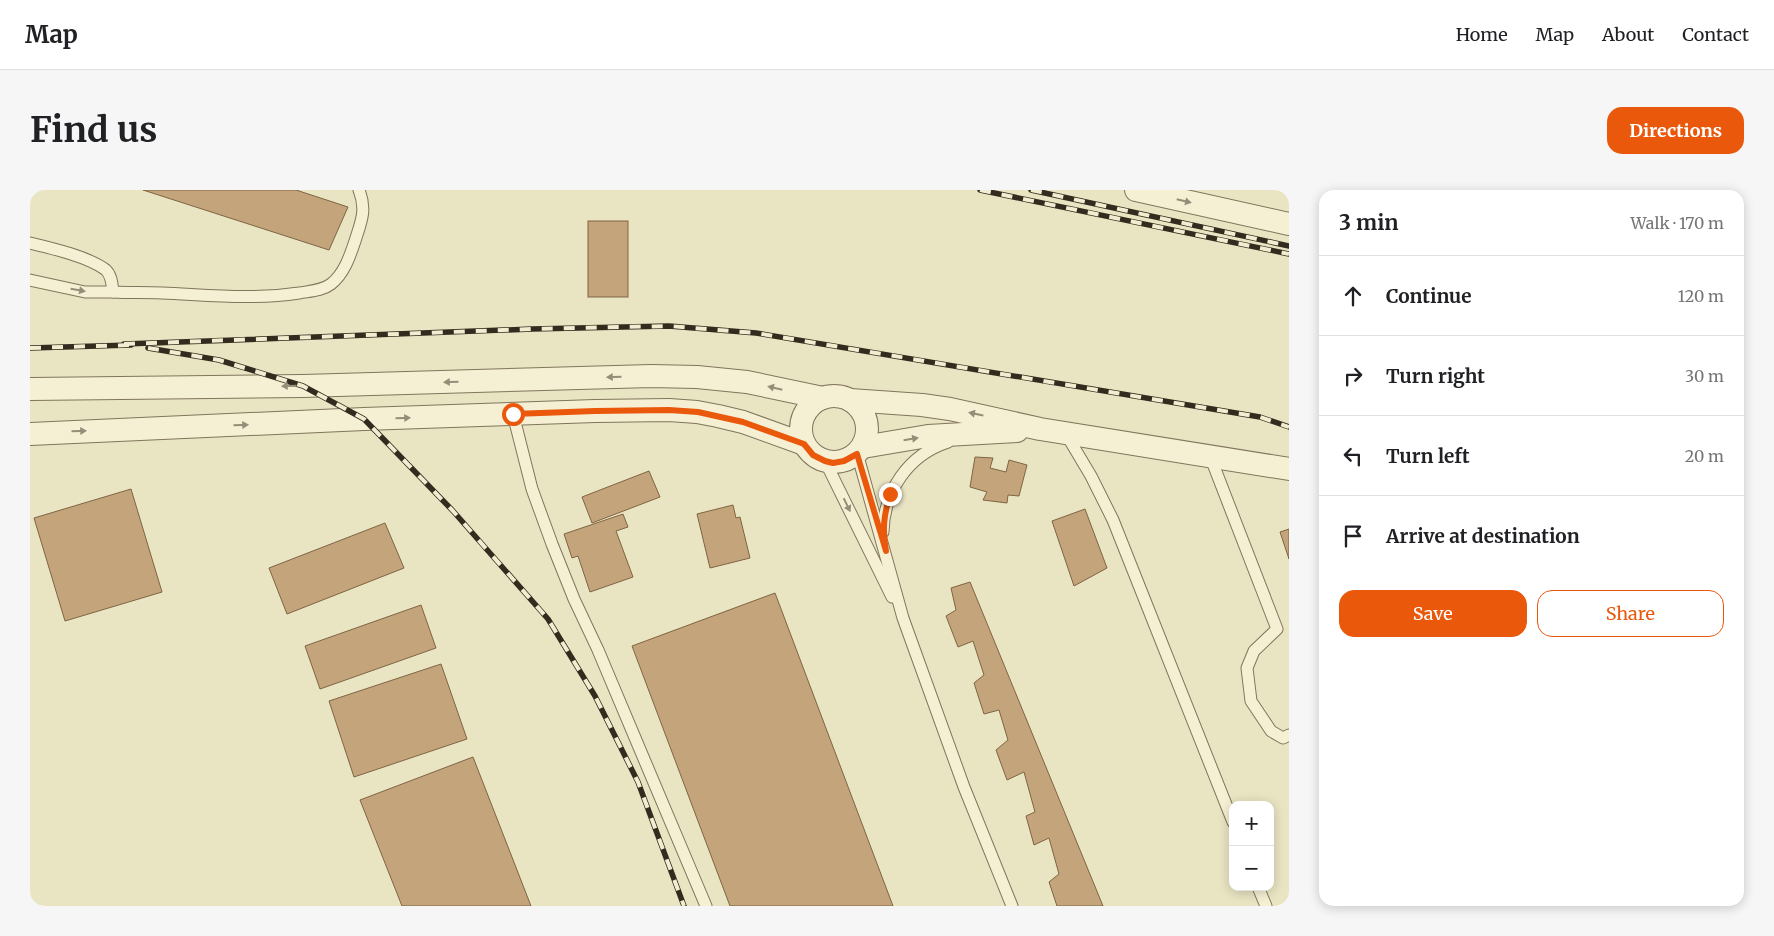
<!DOCTYPE html>
<html lang="en">
<head>
<meta charset="utf-8">
<style>
  :root { --surface:#fff; --page:#f6f6f6; --text:#202124; --muted:#757577; --line:#e0e0e0; --accent:#ea580c }
  body { margin:0; font-family:Merriweather,serif; background:var(--page); color:var(--text) }
  .controls { position:absolute; right:15px; bottom:15px; display:grid; overflow:hidden; border-radius:10px; box-shadow:0 2px 12px #0003 }
  .controls button { width:45px; height:45px; display:grid; place-items:center; padding:0; border:0; border-bottom:1px solid var(--line); background:var(--surface); color:var(--text); font:25px sans-serif }
  .stop { position:absolute; width:15px; height:15px; margin:-11px; border:4px solid #ea580c; border-radius:50%; background:#fff }
  .stop.end { background:#ea580c; border-color:#fff; box-shadow:0 1px 5px #0008 }
  .list { margin:0; padding:0; list-style:none }
  h2 { display:flex; justify-content:space-between; align-items:center; height:65px; margin:0; padding:0 20px; font-size:21px }
  h2 small { font-size:16px; font-weight:400; color:var(--muted) }
  .list li { display:grid; grid-template-columns:32px 1fr auto; gap:15px; align-items:center; box-sizing:border-box; height:80px; padding:0 20px; border-top:1px solid var(--line) }
  .list b { display:block; font-size:19px; white-space:nowrap }
  .list em { font-size:16px; font-style:normal; color:var(--muted) }
  .actions { display:flex; gap:10px; padding:15px 20px }
  .actions a { flex:1; padding:11px 0; border:1px solid var(--accent); border-radius:15px; text-align:center; font-size:18px; color:var(--accent) }
  .actions .main { background:var(--accent); color:#fff }
  .icon { flex:none; width:28px; height:28px; fill:none; stroke:currentColor; stroke-width:2; stroke-linecap:round; stroke-linejoin:round }
  .map { position:relative; flex:none; width:1259px; height:716px; overflow:hidden; border-radius:15px }
  header { display:flex; align-items:center; gap:30px; box-sizing:border-box; height:70px; padding:0 25px; background:var(--surface); border-bottom:1px solid var(--line) }
  header strong { font-size:24px }
  nav { display:flex; gap:28px; margin-inline-start:auto; font-size:18px }
  .intro { display:flex; align-items:center; justify-content:space-between; box-sizing:border-box; height:120px; padding:0 30px }
  h1 { margin:0; font-size:35px }
  .button { padding:12px 22px; border-radius:15px; background:var(--accent); color:#fff; font-size:18px; font-weight:700 }
  main { display:flex; gap:30px; padding:0 30px }
  aside { flex:1; background:var(--surface); border-radius:15px; box-shadow:0 2px 12px #0003 }
  .map>svg:first-child { display:block }
  .building { fill:#c4a57b; stroke:#7e6443 }
  .lines { fill:none; stroke-linecap:round; stroke-linejoin:round }
  .lane-casing { stroke:#81755b; stroke-width:13 }
  .street-casing { stroke:#81755b; stroke-width:24 }
  .lane { stroke:#f5f0d4; stroke-width:11 }
  .street { stroke:#f5f0d4; stroke-width:22 }
  .rail-casing { stroke:#322b1e; stroke-width:5.5 }
  .rail { stroke:#f1edd0; stroke-width:4; stroke-dasharray:11; stroke-linecap:butt }
  .oneway { fill:#948e79 }
  .route { stroke:#ea580c; stroke-width:6 }
</style>
</head>
<body>
<header>
<strong>Map</strong>
<nav><a>Home</a><a>Map</a><a>About</a><a>Contact</a></nav>
</header>
<div class="intro"><h1>Find us</h1><a class="button">Directions</a></div>
<main>
<div class="map">
<svg width="1259" height="716" viewBox="0 0 1259 716">
  <rect width="100%" height="100%" fill="#e9e4c2"/>
  <g class="building">
    <polygon points="113,0 266,0 318,17 299,60"/>
    <rect x="558" y="31" width="40" height="76"/>
    <polygon points="945,267 963,268 960,278 976,282 979,270 997,275 989,306 978,305 977,313 953,310 957,302 940,297"/>
    <polygon points="619,281 630,307 562,333 552,307"/>
    <polygon points="101,299 132,402 35,431 4,328"/>
    <polygon points="703,315 706,328 710,327 720,368 680,378 667,324"/>
    <polygon points="1055,319 1077,378 1044,396 1022,331"/>
    <polygon points="593,324 598,337 586,341 603,387 560,402 548,366 542,368 534,344"/>
    <polygon points="355,333 374,378 257,424 239,378"/>
    <polygon points="1259,339 1259,369 1250,342"/>
    <polygon points="940,392 1073,716 1027,716 1019,692 1029,684 1019,648 1004,655 996,626 1005,622 994,582 977,590 966,560 978,550 969,520 954,524 944,493 954,485 943,451 928,457 916,426 926,420 921,398"/>
    <polygon points="745,403 863,716 700,716 602,456"/>
    <polygon points="391,415 406,458 290,499 275,456"/>
    <polygon points="411,474 437,549 324,587 299,511"/>
    <polygon points="443,567 501,716 372,716 330,610"/>
  </g>
  <g class="lines">
    <g class="lane-casing">
      <g id="lane">
        <path d="M0,53C21,58 59,67 76,80C82,86 82,95 83,102H55L0,90"/>
        <path d="M83,102C99,103 116,102 132,103C179,105 222,110 269,103C280,101 292,101 301,94C314,84 320,66 325,51C331,32 337,20 329,0"/>
        <polyline points="483,224 502,299 522,354 544,409 568,460 676,716"/>
        <polyline points="1036,244 1061,286 1083,330 1203,632"/>
        <polyline points="827,263 873,428 934,597 982,716"/>
        <polyline points="1180,266 1247,439 1224,461 1217,478 1221,511 1241,541 1253,548 1259,545"/>
        <polyline points="795,271 862,407"/>
        <path d="M853,342C854,301 878,265 918,252"/>
        <polyline points="1228,697 1236,716"/>
      </g>
    </g>
    <g class="street-casing">
      <g id="street">
        <polyline points="1106,0 1259,34"/>
        <polyline points="0,199 273,196 621,186 667,187 717,192 793,208"/>
        <circle cx="804" cy="239" r="33"/>
        <polyline points="820,210 892,215 920,219 1010,239 1259,279"/>
        <polyline points="0,244 334,229 565,221 639,220 667,222 688,226 713,232 774,254"/>
        <polyline points="833,257 898,246 987,241"/>
      </g>
    </g>
    <use href="#lane" class="lane"/>
    <use href="#street" class="street"/>
    <g class="rail-casing">
      <g id="rail">
        <polyline points="950,0 1259,64"/>
        <polyline points="1001,0 1259,56"/>
        <polyline points="94,154 502,139 639,136 726,143 1230,227 1259,237"/>
        <polyline points="0,158 101,155"/>
        <polyline points="118,158 189,170 273,196 334,229 423,321 518,429 565,506 608,592 654,716"/>
      </g>
    </g>
    <use href="#rail" class="rail"/>
  </g>
  <defs><path id="oneway-solid" d="M-6-.8H1V-3.2L6.5 0L1 3.2V.8H-6Z" transform="scale(1.25)"/></defs>
  <g class="oneway">
    <use href="#oneway-solid" transform="translate(1154 11) rotate(13)"/>
    <use href="#oneway-solid" transform="translate(48 100) rotate(10)"/>
    <use href="#oneway-solid" transform="translate(584 187) rotate(178)"/>
    <use href="#oneway-solid" transform="translate(421 192) rotate(178)"/>
    <use href="#oneway-solid" transform="translate(259 196) rotate(179)"/>
    <use href="#oneway-solid" transform="translate(745 198) rotate(-167)"/>
    <use href="#oneway-solid" transform="translate(946 224) rotate(-168)"/>
    <use href="#oneway-solid" transform="translate(373 228) rotate(-2)"/>
    <use href="#oneway-solid" transform="translate(211 235) rotate(-2)"/>
    <use href="#oneway-solid" transform="translate(49 241) rotate(-2)"/>
    <use href="#oneway-solid" transform="translate(881 249) rotate(-9)"/>
    <use href="#oneway-solid" transform="translate(817 315) rotate(64)"/>
  </g>
  <g class="lines">
    <path class="route" d="M483,224L565,221L639,220L668,222L713,232L774,254L783,265L795,271L803,273L814,271L827,264L856,361C852,339 854,325 860,304"/>
  </g>
</svg>
<div class="controls">
<button>+</button>
<button>−</button>
</div>
<div class="stop" style="left:483px;top:224px"></div>
<div class="stop end" style="left:860px;top:304px"></div>
</div>
<aside>
<h2>3 min<small>Walk · 170 m</small></h2>
<ul class="list">
<li><svg class="icon" aria-label="ahead" viewBox="0 0 24 24"><path d="M12 20V5M6 11l6-6 6 6"/></svg><div><b>Continue</b></div><em>120 m</em></li>
<li><svg class="icon" aria-label="right" viewBox="0 0 24 24"><path d="M7 20v-9h11M14 6l5 5-5 5"/></svg><div><b>Turn right</b></div><em>30 m</em></li>
<li><svg class="icon" aria-label="left" viewBox="0 0 24 24"><path d="M17 20v-9H6M10 6l-5 5 5 5"/></svg><div><b>Turn left</b></div><em>20 m</em></li>
<li><svg class="icon" aria-label="arrive" viewBox="0 0 24 24"><path d="M6 21V4h12l-3 4 3 4H6"/></svg><div><b>Arrive at destination</b></div></li>
</ul>
<div class="actions"><a class="main">Save</a><a>Share</a></div>
</aside>
</main>
</body>
</html>
